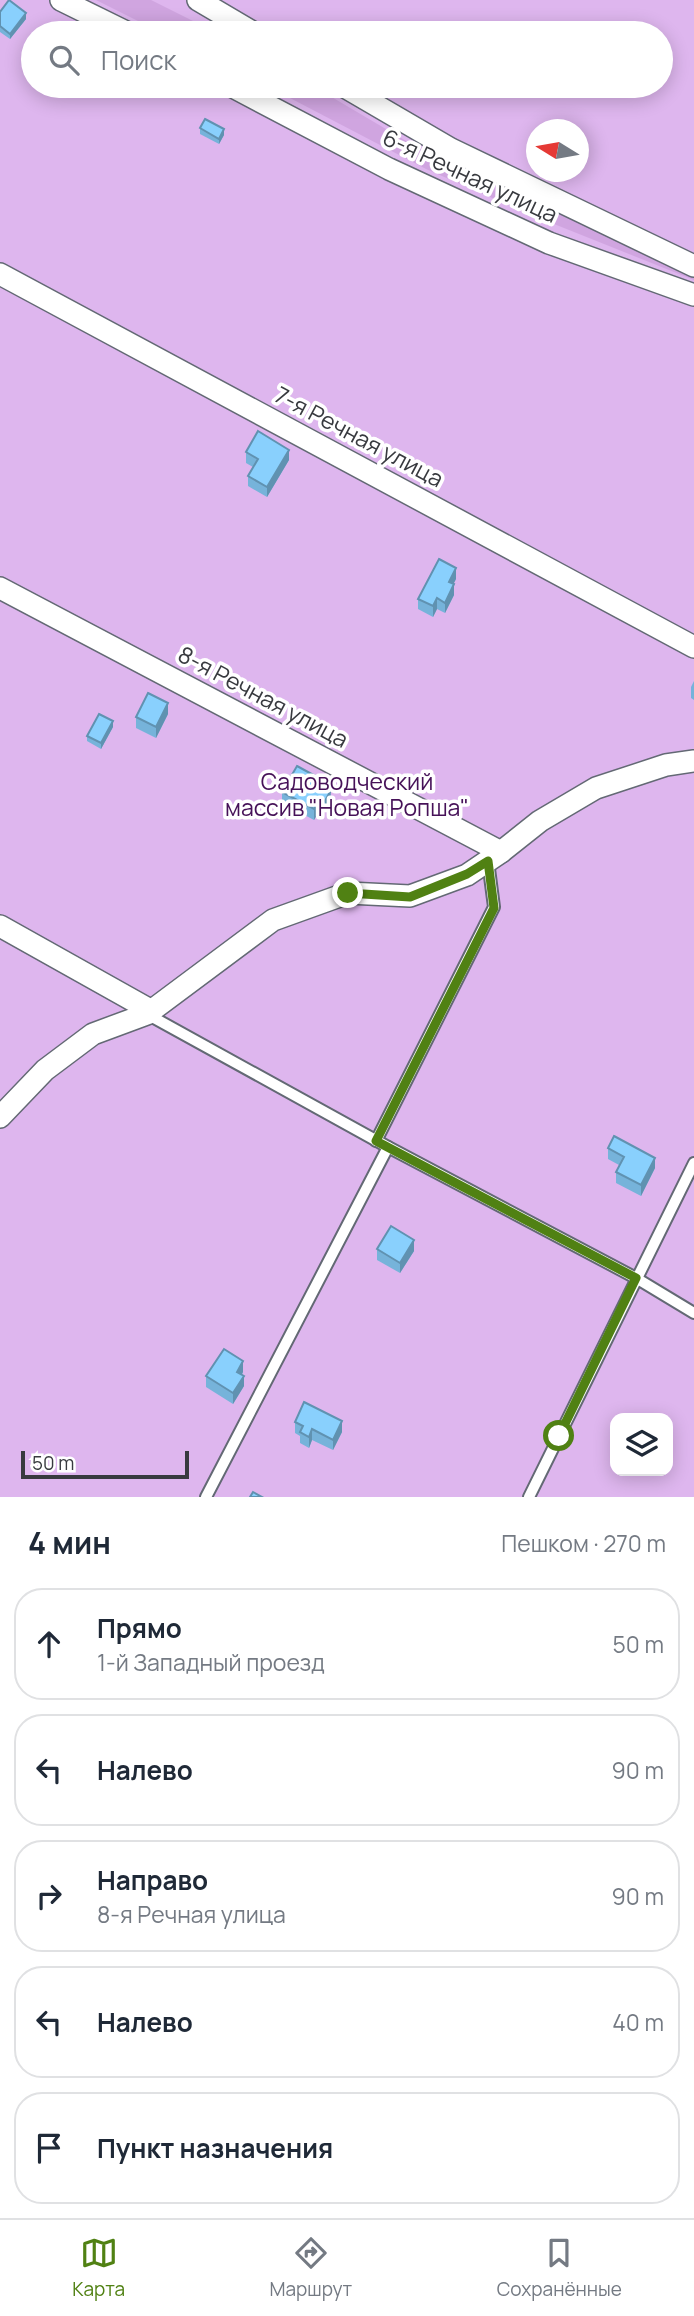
<!DOCTYPE html>
<html lang="ru">
<head>
<meta charset="utf-8">
<style>
  :root { --surface:#fff; --page:#f6f6f7; --text:#1f2937; --muted:#747a83; --line:#e0e1e3; --accent:#508113 }
  body { margin:0; font-family:Manrope,sans-serif; background:var(--page); color:var(--text) }
  .controls { position:absolute; right:21px; bottom:21px; display:grid; overflow:hidden; border-radius:14px; box-shadow:0 4px 18px #0003 }
  .controls button { width:63px; height:63px; display:grid; place-items:center; padding:0; border:0; border-bottom:2px solid var(--line); background:var(--surface); color:var(--text); font:35px sans-serif }
  .compass { position:absolute; left:526px; top:119px; width:63px; height:63px; border-radius:50%; background:var(--surface); box-shadow:0 4px 18px #0003; rotate:281deg }
  .scale { position:absolute; left:21px; bottom:18px; width:168px; box-sizing:border-box; padding-left:7px; border:4px solid #383a3f; border-top:0; font-size:19px; line-height:24px; white-space:nowrap; color:#383a3f; -webkit-text-stroke:5px #fff; paint-order:stroke }
  .stop { position:absolute; width:21px; height:21px; margin:-16px; border:5px solid #508113; border-radius:50%; background:#fff }
  .stop.end { background:#508113; border-color:#fff; box-shadow:0 2px 7px #0008 }
  .list { margin:0; padding:0; list-style:none }
  h2 { display:flex; justify-content:space-between; align-items:center; height:91px; margin:0; padding:0 28px; font-size:30px }
  h2 small { font-size:23px; font-weight:400; color:var(--muted) }
  .list li { display:grid; grid-template-columns:46px 1fr auto; gap:21px; align-items:center; box-sizing:border-box; height:112px; margin:0 14px 14px; padding:0 14px; border:2px solid var(--line); border-radius:28px }
  .list b { display:block; font-size:26px; white-space:nowrap }
  .list p { margin:0; font-size:23px; white-space:nowrap; color:var(--muted) }
  .list em { font-size:23px; font-style:normal; color:var(--muted) }
  .icon { flex:none; width:38px; height:38px; fill:none; stroke:currentColor; stroke-width:2; stroke-linecap:round; stroke-linejoin:round }
  .map { position:relative; flex:none; width:694px; height:1497px; overflow:hidden }
  .search { position:absolute; background:var(--surface); box-shadow:0 4px 18px #0003; left:21px; right:21px; top:21px; height:77px; display:flex; align-items:center; gap:18px; box-sizing:border-box; padding:0 24px; border-radius:38px; color:var(--muted); font-size:26px }
  .sheet { height:721px; background:var(--surface) }
  nav { display:flex; justify-content:space-around; align-items:center; box-sizing:border-box; height:98px; border-top:2px solid var(--line); background:var(--surface); font-size:19px; color:var(--muted) }
  nav a { display:grid; justify-items:center; gap:4px }
  nav .on { color:var(--accent) }
  .map>svg:first-child { display:block }
  .green { fill:#deb6ee; fill-rule:evenodd }
  .forest { fill:#d0a5e0 }
  .lines { fill:none; stroke-linecap:round; stroke-linejoin:round }
  .lane-casing { stroke:#636974; stroke-width:14 }
  .street-casing { stroke:#636974; stroke-width:24 }
  .lane { stroke:#fff; stroke-width:10 }
  .street { stroke:#fff; stroke-width:21 }
  .wall { fill:#76b3da }
  .shaded-wall { fill:#6092b1 }
  .building { fill:#89d0fd; stroke:#6092b1; stroke-width:2 }
  .route { stroke:#508113; stroke-width:9 }
  .labels { text-anchor:middle; stroke-width:7; stroke-linejoin:round; paint-order:stroke }
  .street-label { font-size:23px; fill:#383a3f; stroke:#fff }
  .park-label { font-size:23px; fill:#461158; stroke:#fff }
</style>
</head>
<body>
<div class="map">
<svg width="694" height="1497" viewBox="0 0 694 1497">
  <rect width="100%" height="100%" fill="#dee5f2"/>
  <path class="green" d="M0,0H694V1497H0ZM33,33H661V86H33ZM536,130H578V172H536ZM615,1418H668V1471H615Z"/>
  <g class="forest">
    <polygon points="96,0 151,0 217,33 162,33"/>
    <polygon points="267,86 313,86 413,145 694,276 694,280 524,212 426,169"/>
  </g>
  <g class="lines">
    <g class="lane-casing">
      <g id="lane">
        <polyline points="147,1014 388,1147 636,1278 694,1313"/>
        <polyline points="376,1141 494,907 488,861"/>
        <polyline points="206,1497 388,1147"/>
        <polyline points="529,1497 694,1163"/>
      </g>
    </g>
    <g class="street-casing">
      <g id="street">
        <polyline points="61,0 128,33"/>
        <polyline points="198,0 254,33"/>
        <polyline points="231,86 389,169 549,243 694,295"/>
        <polyline points="343,86 451,149 694,266"/>
        <polyline points="0,274 694,647"/>
        <polyline points="0,588 501,852"/>
        <polyline points="0,926 150,1010"/>
        <polyline points="0,1117 45,1070 93,1034 147,1014 273,920 348,893 410,896 467,875 501,852 540,821 596,788 666,765 694,761"/>
      </g>
    </g>
    <use href="#lane" class="lane"/>
    <use href="#street" class="street"/>
  </g>
  <g class="wall">
    <polygon points="0,12 26,19 10,39 0,32"/>
    <polygon points="200,128 224,135 219,144 200,134"/>
    <polygon points="246,452 289,460 267,497 248,486 248,476 253,467 246,463"/>
    <polygon points="456,579 453,584 454,595 445,613 437,609 433,617 418,609 418,599"/>
    <polygon points="694,681 694,700 691,698 691,687"/>
    <polygon points="168,714 156,738 136,728 136,717"/>
    <polygon points="113,727 101,749 87,741 87,736"/>
    <polygon points="330,789 331,800 325,811 320,809 314,820 282,803 282,792"/>
    <polygon points="608,1148 655,1168 641,1196 616,1183 616,1172 619,1165 608,1159"/>
    <polygon points="377,1249 414,1251 400,1273 377,1260"/>
    <polygon points="243,1372 242,1375 244,1386 233,1404 206,1387 206,1376"/>
    <polygon points="295,1422 342,1432 333,1450 312,1440 309,1448 300,1443 300,1436 295,1433"/>
  </g>
  <g class="shaded-wall">
    <polygon points="26,13 26,19 10,39 10,34"/>
    <polygon points="224,129 224,135 219,144 219,139"/>
    <polygon points="289,450 289,460 267,497 267,487"/>
    <polygon points="456,568 456,579 449,593 449,582"/>
    <polygon points="454,584 454,595 445,613 445,603"/>
    <polygon points="437,598 437,609 433,617 433,606"/>
    <polygon points="168,703 168,714 156,738 156,727"/>
    <polygon points="113,721 113,727 101,749 101,743"/>
    <polygon points="330,784 331,800 325,811 325,801"/>
    <polygon points="320,798 320,809 314,820 314,809"/>
    <polygon points="655,1158 655,1168 641,1196 641,1185"/>
    <polygon points="414,1240 414,1251 400,1273 400,1263"/>
    <polygon points="243,1361 243,1372 237,1382 237,1372"/>
    <polygon points="244,1376 244,1386 233,1404 233,1393"/>
    <polygon points="342,1421 342,1432 333,1450 333,1440"/>
    <polygon points="312,1429 312,1440 309,1448 309,1437"/>
  </g>
  <g class="building">
    <polygon points="9,0 26,13 10,34 0,26 0,12"/>
    <polygon points="205,119 224,129 219,139 200,128"/>
    <polygon points="258,431 289,450 267,487 248,476 258,459 246,452"/>
    <polygon points="439,559 456,568 449,582 454,584 445,603 437,598 433,606 418,599"/>
    <polygon points="148,693 168,703 156,727 136,717"/>
    <polygon points="99,714 113,721 101,743 87,736"/>
    <polygon points="297,766 330,784 328,788 331,790 325,801 320,798 314,809 282,792"/>
    <polygon points="614,1136 655,1158 641,1185 616,1172 624,1157 608,1148"/>
    <polygon points="391,1226 414,1240 400,1263 377,1249"/>
    <polygon points="224,1349 243,1361 237,1372 244,1376 233,1393 206,1376"/>
    <polygon points="304,1402 342,1421 333,1440 312,1429 309,1437 300,1432 303,1426 295,1422"/>
    <polygon points="253,1492 262,1497 250,1497"/>
  </g>
  <g class="lines">
    <polyline class="route" points="348,893 410,897 467,874 488,861 494,908 376,1141 636,1278 559,1436"/>
  </g>
  <g class="labels">
    <g class="street-label">
      <text transform="translate(470 176) rotate(25)" y="8">6-я Речная улица</text>
      <text transform="translate(359 437) rotate(28)" y="8">7-я Речная улица</text>
      <text transform="translate(263 697) rotate(28)" y="8">8-я Речная улица</text>
    </g>
    <g class="park-label">
      <text x="347" y="790">Садоводческий<tspan x="347" dy="26">массив "Новая Ропша"</tspan></text>
    </g>
  </g>
</svg>
<div class="controls">
<button><svg class="icon" aria-label="layers" viewBox="0 0 24 24"><path d="M12 4l9 5-9 5-9-5zM3 14l9 5 9-5"/></svg></button>
</div>
<svg class="compass" viewBox="-18 -18 36 36"><path d="M0-13l5 13h-10z" fill="#e53935"/><path d="M0 13l5-13h-10z" fill="#747a83"/></svg>
<div class="scale">50 m</div>
<div class="stop" style="left:559px;top:1436px"></div>
<div class="stop end" style="left:348px;top:893px"></div>
<div class="search"><svg class="icon" aria-label="search" viewBox="0 0 24 24"><circle cx="10" cy="10" r="6"/><path d="M15 15l6 6"/></svg>Поиск</div>
</div>
<section class="sheet">
<h2>4 мин<small>Пешком · 270 m</small></h2>
<ul class="list">
<li><svg class="icon" aria-label="ahead" viewBox="0 0 24 24"><path d="M12 20V5M6 11l6-6 6 6"/></svg><div><b>Прямо</b><p>1-й Западный проезд</p></div><em>50 m</em></li>
<li><svg class="icon" aria-label="left" viewBox="0 0 24 24"><path d="M17 20v-9H6M10 6l-5 5 5 5"/></svg><div><b>Налево</b></div><em>90 m</em></li>
<li><svg class="icon" aria-label="right" viewBox="0 0 24 24"><path d="M7 20v-9h11M14 6l5 5-5 5"/></svg><div><b>Направо</b><p>8-я Речная улица</p></div><em>90 m</em></li>
<li><svg class="icon" aria-label="left" viewBox="0 0 24 24"><path d="M17 20v-9H6M10 6l-5 5 5 5"/></svg><div><b>Налево</b></div><em>40 m</em></li>
<li><svg class="icon" aria-label="arrive" viewBox="0 0 24 24"><path d="M6 21V4h12l-3 4 3 4H6"/></svg><div><b>Пункт назначения</b></div></li>
</ul>
</section>
<nav>
<a class="on"><svg class="icon" aria-label="map" viewBox="0 0 24 24"><path d="M3 6l6-2 6 2 6-2v14l-6 2-6-2-6 2zM9 4v14M15 6v14"/></svg>Карта</a>
<a><svg class="icon" aria-label="directions" viewBox="0 0 24 24"><path d="M12 3l9 9-9 9-9-9zM9 14v-3h6M13 9l2 2-2 2"/></svg>Маршрут</a>
<a><svg class="icon" aria-label="saved" viewBox="0 0 24 24"><path d="M7 4h10v16l-5-4-5 4z"/></svg>Сохранённые</a>
</nav>
</body>
</html>
